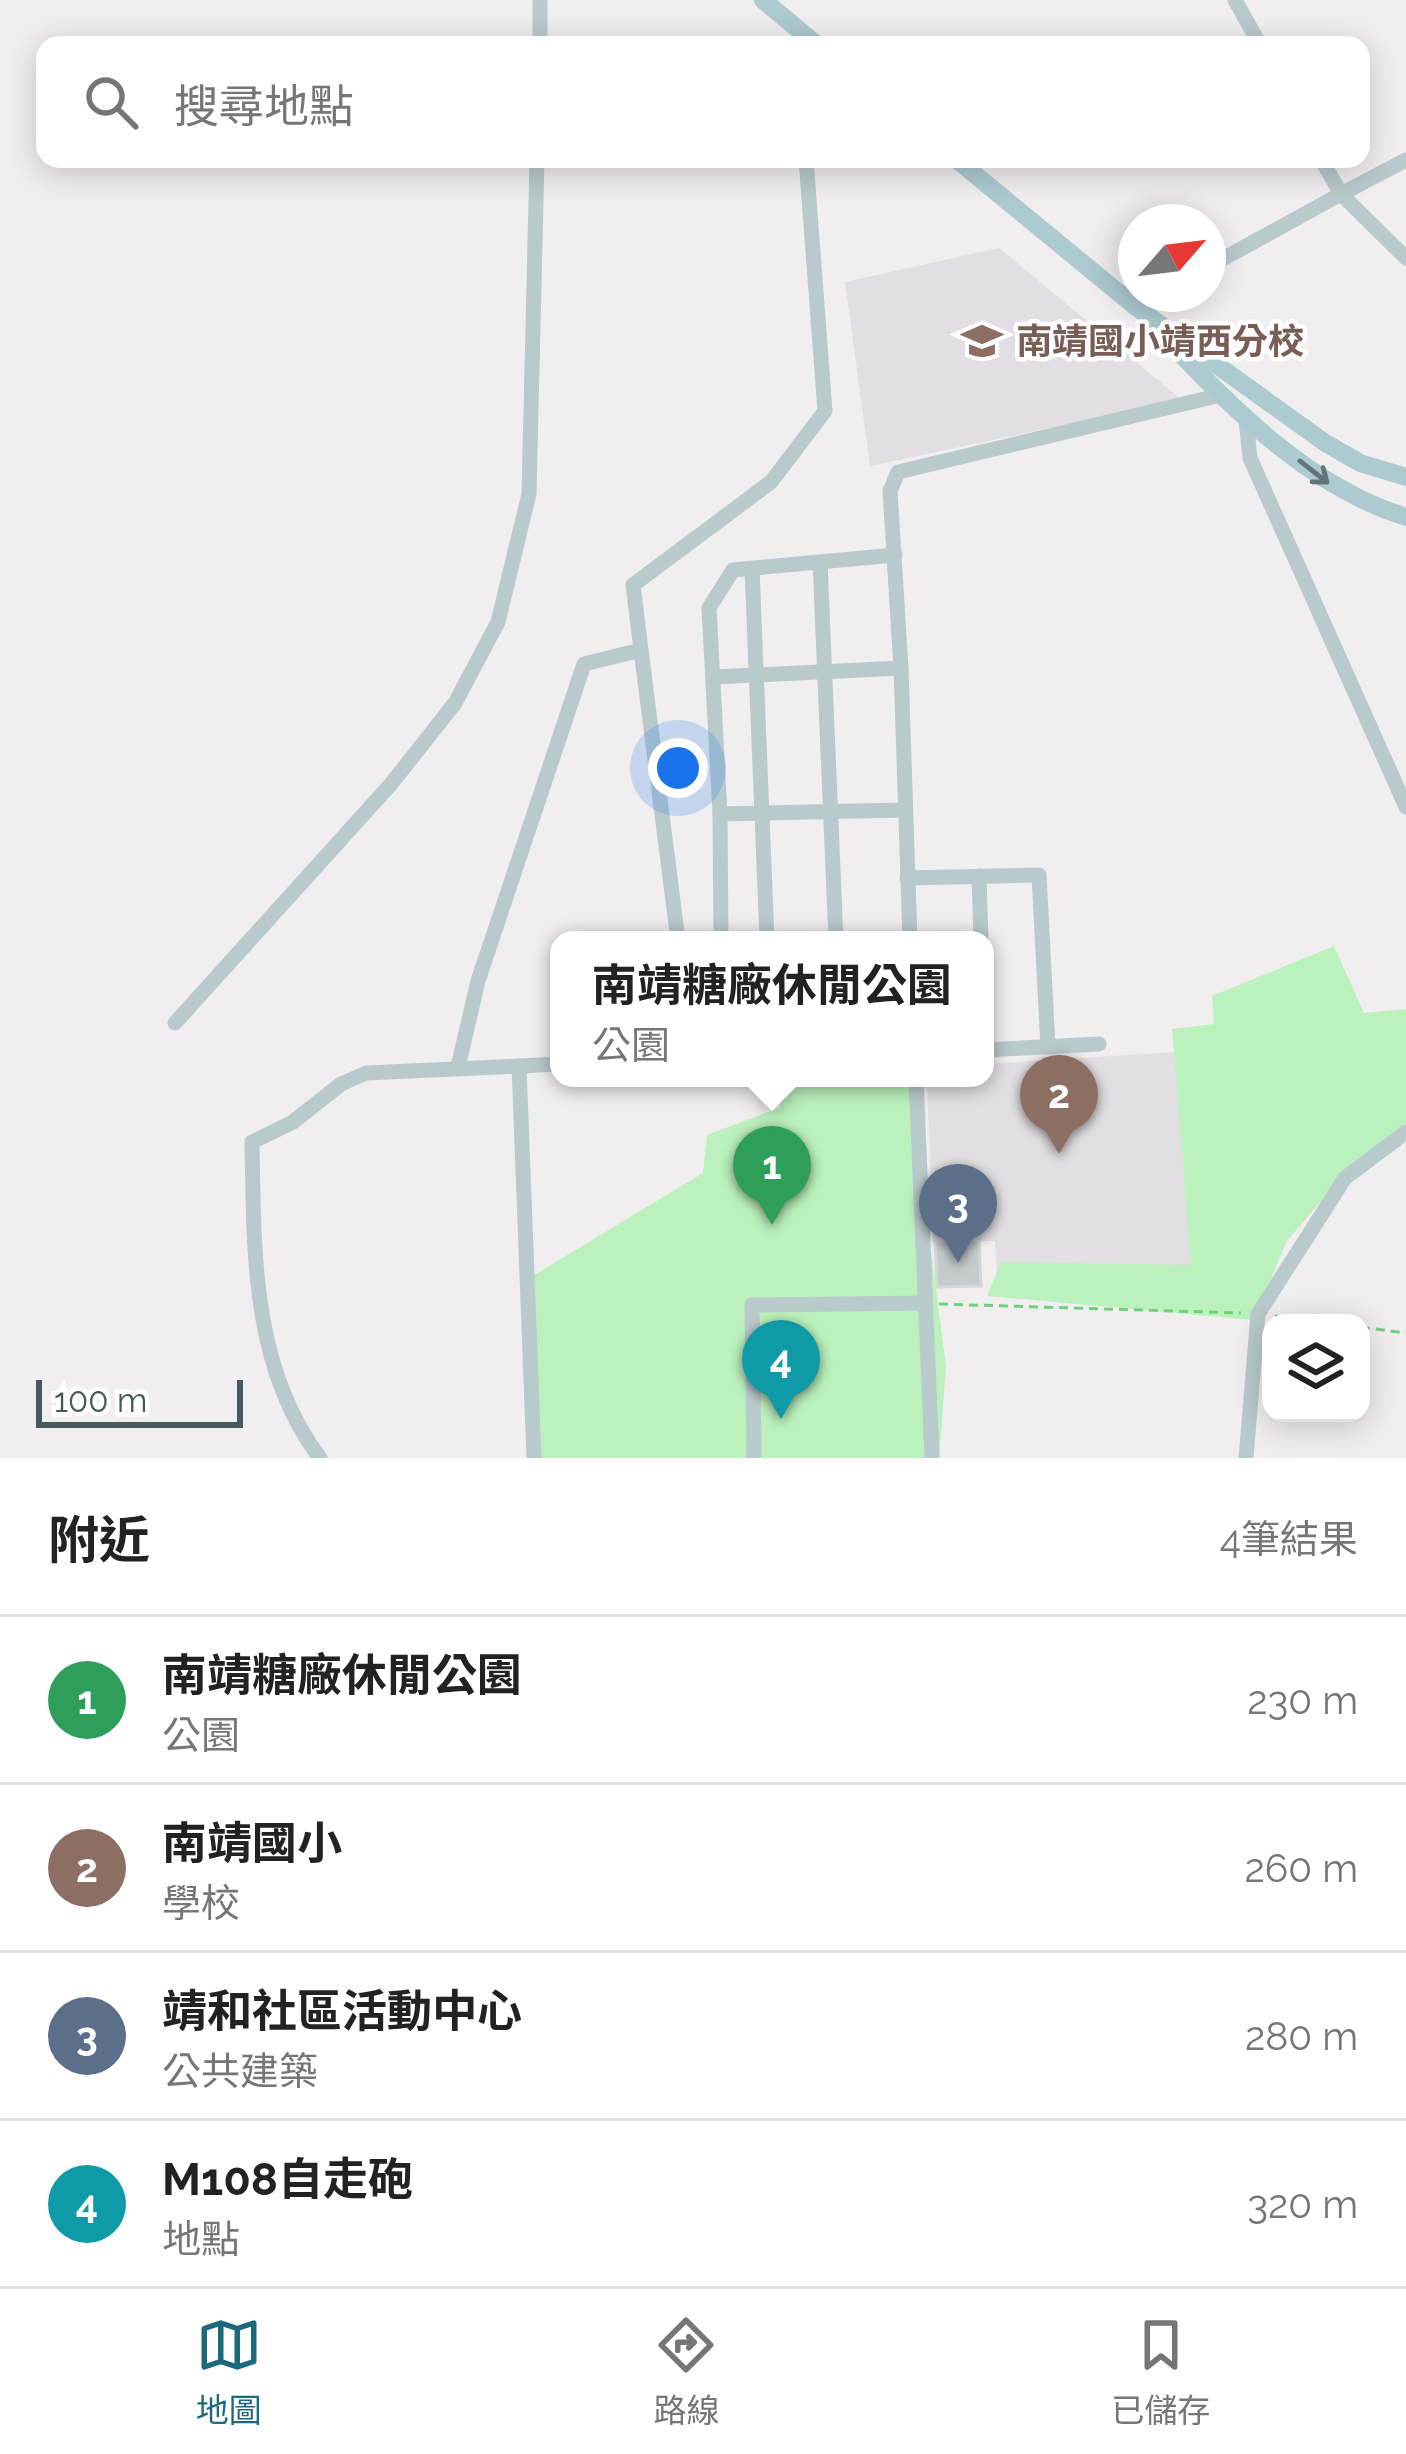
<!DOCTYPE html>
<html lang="zh-TW">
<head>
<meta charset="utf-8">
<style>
  :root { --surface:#fff; --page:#f6f6f6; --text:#222; --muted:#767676; --line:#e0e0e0; --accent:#1b697b }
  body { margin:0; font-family:Raleway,"Noto Sans TC",sans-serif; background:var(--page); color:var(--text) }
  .controls { position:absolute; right:36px; bottom:36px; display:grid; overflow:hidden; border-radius:24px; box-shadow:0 6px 30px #0003 }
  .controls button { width:108px; height:108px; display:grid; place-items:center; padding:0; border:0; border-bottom:3px solid var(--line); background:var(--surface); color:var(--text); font:60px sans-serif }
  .compass { position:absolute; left:1118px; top:204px; width:108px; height:108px; border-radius:50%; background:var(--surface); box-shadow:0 6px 30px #0003; rotate:62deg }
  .scale { position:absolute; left:36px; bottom:30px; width:207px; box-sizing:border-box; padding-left:12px; border:6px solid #465a5d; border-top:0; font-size:33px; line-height:42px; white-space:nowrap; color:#465a5d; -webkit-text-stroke:9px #fff; paint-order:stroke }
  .you { position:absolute; left:678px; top:768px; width:42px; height:42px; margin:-30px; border:9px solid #fff; border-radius:50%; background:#1a73e8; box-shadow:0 0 0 18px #1a73e833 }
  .badge { display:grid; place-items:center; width:78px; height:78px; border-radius:50%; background:var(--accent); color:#fff; font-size:39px; font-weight:700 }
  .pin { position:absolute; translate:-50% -99px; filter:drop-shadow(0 3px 6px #0008) }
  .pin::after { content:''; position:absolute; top:63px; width:42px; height:36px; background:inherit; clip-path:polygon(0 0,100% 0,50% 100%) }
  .popup { position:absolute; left:550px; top:931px; width:444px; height:156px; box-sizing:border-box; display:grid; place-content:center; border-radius:24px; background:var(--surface); filter:drop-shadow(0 3px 9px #0005); font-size:39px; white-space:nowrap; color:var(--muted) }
  .popup b { font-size:45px; color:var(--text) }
  .popup::after { content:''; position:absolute; left:50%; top:100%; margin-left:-24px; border:24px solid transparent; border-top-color:var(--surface) }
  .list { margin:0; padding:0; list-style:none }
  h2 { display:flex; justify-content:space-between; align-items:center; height:156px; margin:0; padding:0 48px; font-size:51px }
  h2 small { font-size:39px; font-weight:400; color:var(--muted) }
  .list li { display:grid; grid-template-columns:78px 1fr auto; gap:36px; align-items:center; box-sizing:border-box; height:168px; padding:0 48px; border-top:3px solid var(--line) }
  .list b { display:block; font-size:45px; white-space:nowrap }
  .list p { margin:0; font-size:39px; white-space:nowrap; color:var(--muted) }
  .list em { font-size:39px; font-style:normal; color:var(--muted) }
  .icon { flex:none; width:66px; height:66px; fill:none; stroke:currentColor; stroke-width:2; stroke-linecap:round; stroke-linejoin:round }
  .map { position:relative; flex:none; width:1406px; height:1458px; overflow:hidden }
  .search { position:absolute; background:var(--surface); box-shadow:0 6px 30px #0003; left:36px; right:36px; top:36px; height:132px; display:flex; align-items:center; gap:30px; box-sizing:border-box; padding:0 42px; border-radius:24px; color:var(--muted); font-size:45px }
  .sheet { height:828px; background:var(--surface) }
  nav { display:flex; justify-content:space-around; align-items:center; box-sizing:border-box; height:168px; border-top:3px solid var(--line); background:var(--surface); font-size:33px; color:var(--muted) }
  nav a { display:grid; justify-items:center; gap:6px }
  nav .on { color:var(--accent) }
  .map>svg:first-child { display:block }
  .education { fill:#e2dfe2 }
  .green { fill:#bbf1bc }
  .building { fill:#c5ccce; stroke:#d2d8da; stroke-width:3 }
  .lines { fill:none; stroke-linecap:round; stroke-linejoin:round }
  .path { stroke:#71d07e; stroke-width:3; stroke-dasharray:9 6; stroke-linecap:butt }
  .minor { stroke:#b9cacc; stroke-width:15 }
  .major { stroke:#adcacf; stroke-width:18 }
  .oneway { stroke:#60767a }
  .labels { text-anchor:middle; stroke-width:9; stroke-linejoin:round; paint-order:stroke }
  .education-label { font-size:36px; font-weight:bold; fill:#785e54; stroke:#fff; text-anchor:start }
</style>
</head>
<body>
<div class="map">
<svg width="1406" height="1458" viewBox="0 0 1406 1458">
  <rect width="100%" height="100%" fill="#f1eeef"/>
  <g class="education">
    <polygon points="999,248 1182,400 870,466 845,282"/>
    <polygon points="1176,1052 1202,1278 998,1294 995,1241 933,1242 927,1078 985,1078 985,1064"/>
  </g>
  <g class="green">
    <polygon points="1334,946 1364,1013 1406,1009 1406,1127 1336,1183 1287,1241 1253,1320 987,1296 1001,1262 1191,1265 1172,1029 1214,1024 1212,996"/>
    <polygon points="758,1078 909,1078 946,1367 939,1458 538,1458 531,1277 703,1173 707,1135 781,1107"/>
  </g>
  <polygon class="building" points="979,1240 981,1286 937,1287 935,1241"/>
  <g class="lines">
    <g class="path">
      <polyline points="939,1304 1241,1313"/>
      <polyline points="1275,1316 1329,1323"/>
      <polyline points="1361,1327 1406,1333"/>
    </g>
    <g class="minor">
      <polyline points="540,0 540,45"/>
      <polyline points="1235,0 1260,45"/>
      <polyline points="1406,160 1341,194 1406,258"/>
      <polyline points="1208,267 1341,194 1321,159"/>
      <polyline points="1136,307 1160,294"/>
      <polyline points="1246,420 1250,458 1406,807"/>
      <polyline points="820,562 836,940"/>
      <polyline points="752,568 767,940"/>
      <polyline points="641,650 633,585 771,482 825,411 806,159"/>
      <polyline points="713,677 901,668"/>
      <polyline points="720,814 905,810"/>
      <polyline points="979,876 981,940"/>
      <polyline points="907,878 1039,875 1048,1047"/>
      <polyline points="721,940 720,814 709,608 733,570 895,555"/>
      <polyline points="910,940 901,668 890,491 898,472 1221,395"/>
      <polyline points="175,1023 391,784 455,703 498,622 529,494 537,159"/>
      <polyline points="985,1050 1099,1044"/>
      <polyline points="519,1066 559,1064"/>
      <polyline points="458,1067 478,981 584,664 641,650 678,940"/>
      <polyline points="916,1078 932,1458"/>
      <path d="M320,1458C251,1367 254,1250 252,1142L293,1122L341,1084L366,1073L519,1066L534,1458"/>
      <polyline points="754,1458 752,1305 925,1303"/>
      <polyline points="1246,1458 1258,1314 1345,1178 1406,1132"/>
    </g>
    <g class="major">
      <polyline points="763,0 817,45"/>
      <polyline points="956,159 1136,307 1324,442 1360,463 1406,477"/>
      <path d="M1164,337C1235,410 1307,486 1406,517"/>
    </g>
  </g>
  <defs><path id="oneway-shaft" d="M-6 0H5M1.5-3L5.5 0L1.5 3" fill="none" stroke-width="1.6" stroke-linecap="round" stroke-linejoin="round" transform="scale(3)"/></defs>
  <use class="oneway" href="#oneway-shaft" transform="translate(1314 472) rotate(38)"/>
  <defs>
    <g id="school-bare" transform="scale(3.24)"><path d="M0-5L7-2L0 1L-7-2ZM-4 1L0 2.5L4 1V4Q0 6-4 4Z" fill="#8d6e63" stroke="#fff" stroke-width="2.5" paint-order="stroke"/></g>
  </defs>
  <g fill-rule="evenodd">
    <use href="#school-bare" x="982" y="341"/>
  </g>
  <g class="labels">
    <g class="education-label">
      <text x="1016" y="354">南靖國小靖西分校</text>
    </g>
  </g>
</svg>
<div class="controls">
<button><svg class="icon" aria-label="layers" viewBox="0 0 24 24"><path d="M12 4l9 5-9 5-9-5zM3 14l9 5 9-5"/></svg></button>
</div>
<svg class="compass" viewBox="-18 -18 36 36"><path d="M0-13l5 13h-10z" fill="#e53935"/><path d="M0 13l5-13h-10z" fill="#767676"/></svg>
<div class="scale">100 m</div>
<div class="you"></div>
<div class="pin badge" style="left:772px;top:1225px;background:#2e9e5b">1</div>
<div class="popup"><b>南靖糖廠休閒公園</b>公園</div>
<div class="pin badge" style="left:1059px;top:1154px;background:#8d6e63">2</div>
<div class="pin badge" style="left:958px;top:1263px;background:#5c6f8a">3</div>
<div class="pin badge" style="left:781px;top:1419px;background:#0f9aa8">4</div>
<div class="search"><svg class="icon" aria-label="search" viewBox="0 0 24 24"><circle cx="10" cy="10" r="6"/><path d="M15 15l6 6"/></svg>搜尋地點</div>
</div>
<section class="sheet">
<h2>附近<small>4筆結果</small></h2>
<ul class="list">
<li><span class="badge" style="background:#2e9e5b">1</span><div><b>南靖糖廠休閒公園</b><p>公園</p></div><em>230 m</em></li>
<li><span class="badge" style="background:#8d6e63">2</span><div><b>南靖國小</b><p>學校</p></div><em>260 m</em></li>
<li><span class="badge" style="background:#5c6f8a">3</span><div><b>靖和社區活動中心</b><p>公共建築</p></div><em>280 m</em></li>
<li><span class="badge" style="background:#0f9aa8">4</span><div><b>M108自走砲</b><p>地點</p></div><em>320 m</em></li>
</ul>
</section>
<nav>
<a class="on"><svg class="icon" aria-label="map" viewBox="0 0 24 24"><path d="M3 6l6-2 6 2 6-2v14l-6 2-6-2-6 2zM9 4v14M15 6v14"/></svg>地圖</a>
<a><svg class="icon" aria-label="directions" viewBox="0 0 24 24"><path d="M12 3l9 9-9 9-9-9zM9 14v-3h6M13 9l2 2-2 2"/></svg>路線</a>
<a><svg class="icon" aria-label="saved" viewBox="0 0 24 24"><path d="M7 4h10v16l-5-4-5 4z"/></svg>已儲存</a>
</nav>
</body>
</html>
